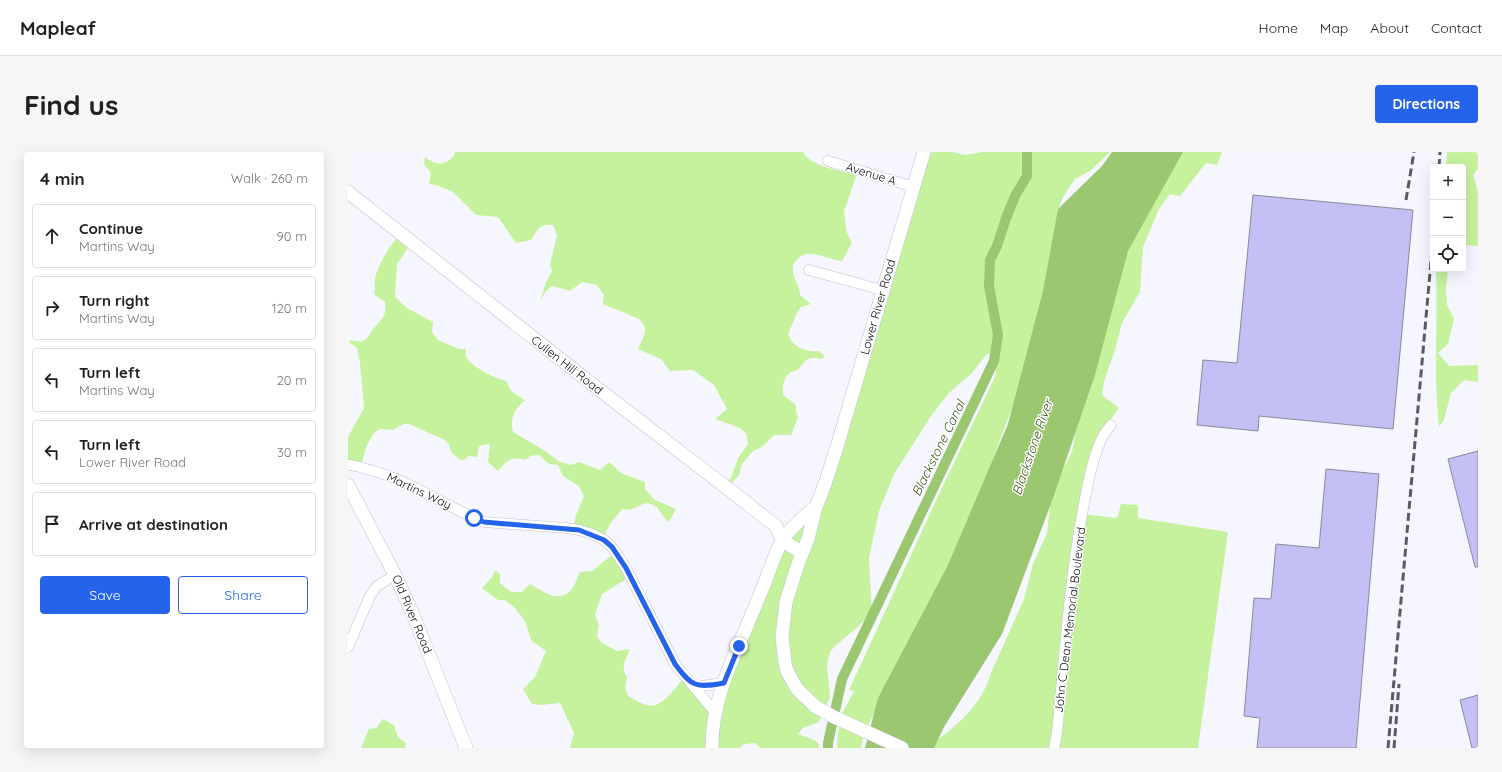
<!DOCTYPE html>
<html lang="en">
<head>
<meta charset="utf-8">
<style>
  :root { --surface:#fff; --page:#f6f6f6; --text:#202124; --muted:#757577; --line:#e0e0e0; --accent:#2563eb }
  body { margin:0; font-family:Quicksand,sans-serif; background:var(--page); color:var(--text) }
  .controls { position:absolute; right:12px; top:12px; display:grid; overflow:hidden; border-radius:4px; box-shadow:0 4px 16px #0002 }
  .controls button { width:36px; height:36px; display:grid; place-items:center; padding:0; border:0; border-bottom:1px solid var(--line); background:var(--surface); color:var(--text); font:20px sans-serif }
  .stop { position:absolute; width:12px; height:12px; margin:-9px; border:3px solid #2563eb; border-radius:50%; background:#fff }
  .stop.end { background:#2563eb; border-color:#fff; box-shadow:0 1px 4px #0008 }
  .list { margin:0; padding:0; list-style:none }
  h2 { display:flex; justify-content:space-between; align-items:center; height:52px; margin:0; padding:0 16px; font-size:17px }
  h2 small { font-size:13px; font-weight:400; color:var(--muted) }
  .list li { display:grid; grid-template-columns:26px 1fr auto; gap:12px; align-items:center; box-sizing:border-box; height:64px; margin:0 8px 8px; padding:0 8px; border:1px solid var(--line); border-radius:4px }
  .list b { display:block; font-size:15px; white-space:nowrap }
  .list p { margin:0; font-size:13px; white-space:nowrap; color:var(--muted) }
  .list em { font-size:13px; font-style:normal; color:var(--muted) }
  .actions { display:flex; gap:8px; padding:12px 16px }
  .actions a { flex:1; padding:9px 0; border:1px solid var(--accent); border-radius:4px; text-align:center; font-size:14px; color:var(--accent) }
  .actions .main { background:var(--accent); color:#fff }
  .icon { flex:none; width:22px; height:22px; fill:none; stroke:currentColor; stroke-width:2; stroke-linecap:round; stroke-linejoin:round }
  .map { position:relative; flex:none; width:1130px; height:596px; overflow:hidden; border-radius:4px }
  header { display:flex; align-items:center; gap:24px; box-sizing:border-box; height:56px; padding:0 20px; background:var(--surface); border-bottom:1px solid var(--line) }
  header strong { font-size:19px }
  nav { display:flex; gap:22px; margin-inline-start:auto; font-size:14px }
  .intro { display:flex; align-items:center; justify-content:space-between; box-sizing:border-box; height:96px; padding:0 24px }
  h1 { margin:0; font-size:28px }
  .button { padding:10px 18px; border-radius:4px; background:var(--accent); color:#fff; font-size:14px; font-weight:700 }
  main { display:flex; gap:24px; padding:0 24px }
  aside { flex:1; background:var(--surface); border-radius:4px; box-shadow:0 4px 16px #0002 }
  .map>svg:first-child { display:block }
  .green { fill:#c6f29e }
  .water { fill:#9bc770 }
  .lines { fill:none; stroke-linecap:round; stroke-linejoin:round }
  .canal { stroke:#9bc770; stroke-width:10 }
  .building { fill:#c4bff5; stroke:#8a899b }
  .street-casing { stroke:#c1bfd2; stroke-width:11 }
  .secondary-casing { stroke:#c1bfd2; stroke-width:14 }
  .street { stroke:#fff; stroke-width:10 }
  .secondary { stroke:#fff; stroke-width:13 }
  .rail { stroke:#5b5a62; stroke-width:3; stroke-dasharray:8 4; stroke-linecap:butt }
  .route { stroke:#2563eb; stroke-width:5 }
  .labels { text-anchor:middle; stroke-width:3; stroke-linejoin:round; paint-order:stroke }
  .street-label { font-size:12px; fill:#0f0e15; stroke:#fff }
  .water-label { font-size:13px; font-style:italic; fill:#3c581c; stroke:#fff }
</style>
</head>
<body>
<header>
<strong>Mapleaf</strong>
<nav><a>Home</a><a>Map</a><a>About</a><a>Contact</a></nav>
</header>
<div class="intro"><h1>Find us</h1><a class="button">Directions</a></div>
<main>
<aside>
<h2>4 min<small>Walk · 260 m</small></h2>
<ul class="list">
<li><svg class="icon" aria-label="ahead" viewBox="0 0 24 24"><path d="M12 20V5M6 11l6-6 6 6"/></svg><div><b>Continue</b><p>Martins Way</p></div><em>90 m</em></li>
<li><svg class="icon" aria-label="right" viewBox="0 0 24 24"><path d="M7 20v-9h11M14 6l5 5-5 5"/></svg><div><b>Turn right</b><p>Martins Way</p></div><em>120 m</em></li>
<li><svg class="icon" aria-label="left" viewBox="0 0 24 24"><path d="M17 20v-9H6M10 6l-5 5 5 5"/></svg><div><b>Turn left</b><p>Martins Way</p></div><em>20 m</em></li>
<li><svg class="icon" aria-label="left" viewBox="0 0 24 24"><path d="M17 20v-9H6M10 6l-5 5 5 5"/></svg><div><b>Turn left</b><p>Lower River Road</p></div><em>30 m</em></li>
<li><svg class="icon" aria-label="arrive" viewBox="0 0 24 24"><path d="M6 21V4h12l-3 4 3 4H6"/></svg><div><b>Arrive at destination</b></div></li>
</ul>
<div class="actions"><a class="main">Save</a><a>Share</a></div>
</aside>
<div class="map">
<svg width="1130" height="596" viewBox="0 0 1130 596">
  <rect width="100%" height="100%" fill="#f6f6fe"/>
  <g class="green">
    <path d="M107,0H455C462,14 492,19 506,22L508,24L496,60L499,81L504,91L494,109C480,108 463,96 452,105C448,108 445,111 445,116C444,126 452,133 452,143L463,152L453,155L449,161L440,182C445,195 457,201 471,199L477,204L474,207C459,204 458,207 450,218C437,219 434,232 435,243L448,253V260L450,265L443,283H426L414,295L405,299L394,312L391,323L378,337L375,334L384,324L390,306L400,292L398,282L392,276L367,267L379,257L366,233L345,218L322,219L313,207L290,197C295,186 302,176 291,167L255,152L256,143L249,133L234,130L222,139L204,134L198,139L192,149L198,130L204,119L202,112L209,84L205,73C191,71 190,78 183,88L168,91L150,65L128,63L105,40L88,33L81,32L83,21L76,12L77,5C86,11 92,15 101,8C105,5 106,4 107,0Z"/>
    <path d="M574,0H605L617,3L634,0H676L680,3L681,0H762L742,19L727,27L715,45L710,58L709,94L679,221L662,261L600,428L529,555L516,582L513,596H489L490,580L493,571H494L495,560L506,539L501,538L592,340L647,225L650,206L645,201L639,202L624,221L601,241L583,264L546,322L531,359L521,406L524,459L511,474L487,494L482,500L479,513L482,545L471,570L455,576L450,582L466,588L471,592V596H413L407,591L396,592L392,596H222L226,581L212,551L193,553L184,552L175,537L187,525L198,499L183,488L177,469L166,455L157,448H150L134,436L144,425L147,418L152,422V431L163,440H174L182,432C194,438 209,452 222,439C227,435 229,425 232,420L244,419L265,402L280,426L254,442L247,462L251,474L249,484L253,490L269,499L282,497C278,507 272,516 279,525L277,535L280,544C286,547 292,551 298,553C313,558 326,537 335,527L349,539L369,550L439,388L464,359Z"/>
    <path d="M834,0H874L869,13L858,11L832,44L822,42L811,57L795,95L792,140L774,171L767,198L756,229L754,243L771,256L761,270L736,362L767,366L770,364L773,352L790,353V366L880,380L850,596H581L582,593C608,575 634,553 643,521L676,447L685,412L699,381L704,338L724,300L732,254L763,114Z"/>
    <polygon points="1099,0 1130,0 1130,17 1125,23 1130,40 1130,94 1115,93 1115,15 1098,15"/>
    <path d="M51,83L62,93L49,112L47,145L59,156L85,170L84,180L90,188L111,197H118C118,199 117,202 118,204C120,213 149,228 159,229C160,239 169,243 177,248C166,258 162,266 165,280L199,300L210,309L223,313L231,310L252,318L261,310L273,321L297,330V337L307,348L328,357L321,370C315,366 311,356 307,354C295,347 293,355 283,357C280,358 277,357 274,357L262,372L253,391L225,378L228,363L236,344L231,334L215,324L210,313L201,312L191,303L182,304L177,308C162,304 160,308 150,319L140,310L142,293L140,292L131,294L129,305L121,304L116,308H112L103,300L101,292L97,288L61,272H56L45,278L32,277L26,281L18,295L12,318L10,320L0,318V285L16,256L12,211L9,196L1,190L2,188C6,189 11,190 15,189C21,187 22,179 27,175C35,165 39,164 37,150L26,142C28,136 26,131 27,126C31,110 41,96 51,83Z"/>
    <path d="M1088,117H1100L1098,137L1099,153L1106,167L1100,192L1090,201L1101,214L1130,213V230L1116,228L1103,241L1096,268L1091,275C1085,222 1090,169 1088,117Z"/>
    <polygon points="35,567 46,573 50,585 58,591 57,596 13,596 21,577 28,576"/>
  </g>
  <polygon class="water" points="764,0 835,0 780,99 747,223 704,349 654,482 596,575 586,596 517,596 530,546 600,413 660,272 695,139 710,57 754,14"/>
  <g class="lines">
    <polyline class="canal" points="480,596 480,591 494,527 646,209 650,183 641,134 642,108 649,94 658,66 668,42 679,24 679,0"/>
  </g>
  <g class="building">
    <polygon points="905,43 1065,58 1045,277 911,264 910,279 849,273 855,208 889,211"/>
    <polygon points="1130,299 1130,415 1127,415 1100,307"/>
    <polygon points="978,317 1031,322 1008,596 909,596 912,566 896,564 906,446 923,447 928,392 971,396"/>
    <polygon points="1130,543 1130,596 1124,596 1112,548"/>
  </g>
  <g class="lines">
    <g class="street-casing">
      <g id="street">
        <polyline points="480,9 566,35"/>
        <polyline points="461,118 534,138"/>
        <path d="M0,313C6,313 12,315 18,317C61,327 96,354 136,370L219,376L231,378L244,382L256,388L264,395L278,416L327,512L367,560"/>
        <polyline points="0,495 22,444 29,434 47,423"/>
        <polyline points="344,532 353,534 376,531"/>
        <path d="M706,596L709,581C716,508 721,434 734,362C739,337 743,311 753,288C755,283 759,278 763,273"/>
      </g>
    </g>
    <g class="secondary-casing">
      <g id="secondary">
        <polyline points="0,40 249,236 401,353 428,374 434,388 454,401"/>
        <polyline points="0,333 47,423 64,460 118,596"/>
        <path d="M364,596C363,541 394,490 413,440C420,424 425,405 434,389C439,380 459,361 468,355"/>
        <polyline points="554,596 486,565 468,555 449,537 439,519 437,511 434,485 438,450 450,412 460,387 468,355 477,332 488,298 576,0"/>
      </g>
    </g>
    <use href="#street" class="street"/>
    <use href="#secondary" class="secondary"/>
    <g class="rail">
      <polyline points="1091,15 1092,0"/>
      <polyline points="1058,48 1066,0"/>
      <polyline points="1040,596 1085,86"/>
      <polyline points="1046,596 1051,532"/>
    </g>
  </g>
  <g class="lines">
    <path class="route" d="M126,366L136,370L147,371L231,378L256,388L264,395L278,416L327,512C344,535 348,536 376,531L391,494"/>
  </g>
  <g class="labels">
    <g class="street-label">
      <text transform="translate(523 22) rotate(17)" y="4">Avenue A</text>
      <text transform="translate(530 155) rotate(-74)" y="4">Lower River Road</text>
      <text transform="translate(219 213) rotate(38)" y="4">Cullen Hill Road</text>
      <text transform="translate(71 339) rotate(25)" y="4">Martins Way</text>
      <text transform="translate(64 462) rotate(67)" y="4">Old River Road</text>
      <text transform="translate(722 468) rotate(-83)" y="4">John C Dean Memorial Boulevard</text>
    </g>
    <g class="water-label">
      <text transform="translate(684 295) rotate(-71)" y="5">Blackstone River</text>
      <text transform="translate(590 296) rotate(-64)" y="5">Blackstone Canal</text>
    </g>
  </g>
</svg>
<div class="controls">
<button>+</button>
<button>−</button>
<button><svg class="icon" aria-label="locate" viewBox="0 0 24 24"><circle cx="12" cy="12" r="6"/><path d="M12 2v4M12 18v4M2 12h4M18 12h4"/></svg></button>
</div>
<div class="stop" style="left:126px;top:366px"></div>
<div class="stop end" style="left:391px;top:494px"></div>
</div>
</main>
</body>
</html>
